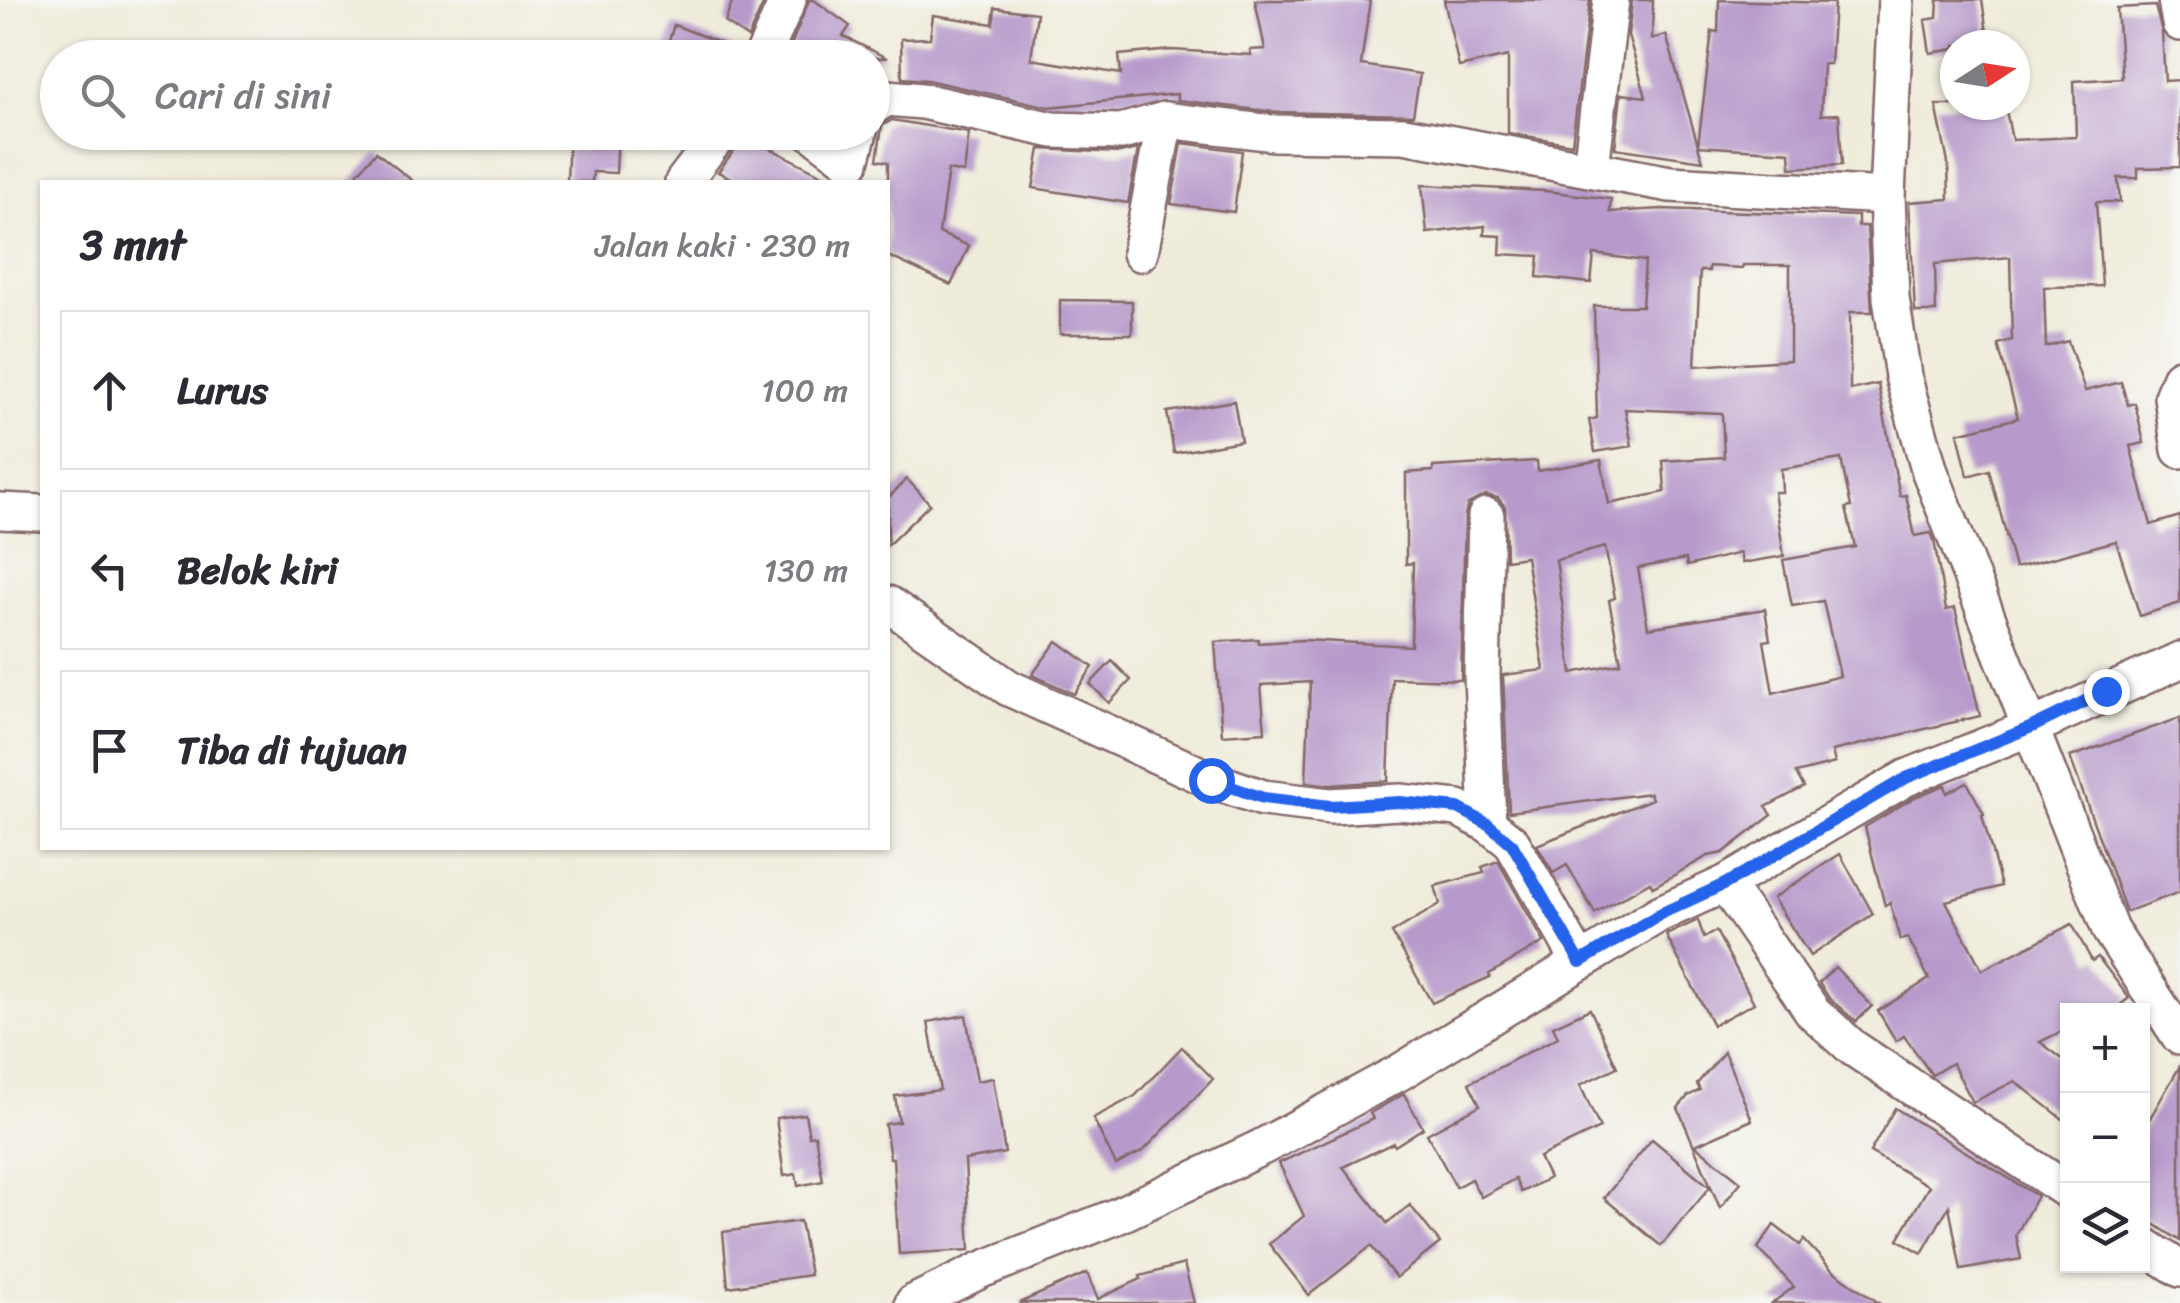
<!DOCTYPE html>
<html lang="id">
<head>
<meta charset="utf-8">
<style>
  :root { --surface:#fff; --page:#f7f7f7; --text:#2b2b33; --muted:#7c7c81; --line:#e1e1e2 }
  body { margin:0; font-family:Sriracha,sans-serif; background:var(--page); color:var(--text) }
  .controls { position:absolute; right:30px; bottom:30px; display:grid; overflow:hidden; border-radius:0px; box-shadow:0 2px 8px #0004 }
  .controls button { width:90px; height:90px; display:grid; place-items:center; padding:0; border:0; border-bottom:2px solid var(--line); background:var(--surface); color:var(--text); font:50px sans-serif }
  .compass { position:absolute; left:1940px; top:30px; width:90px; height:90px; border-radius:50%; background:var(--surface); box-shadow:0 2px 8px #0004; rotate:78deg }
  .stop { position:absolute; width:30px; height:30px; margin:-22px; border:8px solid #2563eb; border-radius:50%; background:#fff }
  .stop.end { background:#2563eb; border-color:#fff; box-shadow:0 2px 10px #0008 }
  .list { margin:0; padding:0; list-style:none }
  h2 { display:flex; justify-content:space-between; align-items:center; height:130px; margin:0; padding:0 40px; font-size:42px }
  h2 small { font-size:32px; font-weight:400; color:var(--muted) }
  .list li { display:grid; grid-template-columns:65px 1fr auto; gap:30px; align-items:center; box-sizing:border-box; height:160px; margin:0 20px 20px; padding:0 20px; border:2px solid var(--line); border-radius:0px }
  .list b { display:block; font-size:38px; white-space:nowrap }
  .list em { font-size:32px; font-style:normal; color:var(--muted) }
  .icon { flex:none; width:55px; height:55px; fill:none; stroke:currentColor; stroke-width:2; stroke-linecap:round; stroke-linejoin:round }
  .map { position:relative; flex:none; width:2180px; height:1303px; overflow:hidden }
  .search { position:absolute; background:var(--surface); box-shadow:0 2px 8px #0004; left:40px; top:40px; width:850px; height:110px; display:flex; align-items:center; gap:25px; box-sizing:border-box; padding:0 35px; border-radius:55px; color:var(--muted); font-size:38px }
  .panel { position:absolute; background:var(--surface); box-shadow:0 2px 8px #0004; left:40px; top:180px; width:850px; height:670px; border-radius:0px }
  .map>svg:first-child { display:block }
  .building { fill:#b79acb; fill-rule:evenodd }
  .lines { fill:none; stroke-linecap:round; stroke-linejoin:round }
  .minor-casing { stroke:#846769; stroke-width:40 }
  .minor { stroke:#fff; stroke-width:35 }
  .route { stroke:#2563eb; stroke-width:12 }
</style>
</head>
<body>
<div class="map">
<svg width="2180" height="1303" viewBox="0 0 2180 1303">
  <rect width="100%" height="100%" fill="#f6f6f2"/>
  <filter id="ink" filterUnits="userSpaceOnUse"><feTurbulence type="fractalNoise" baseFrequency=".01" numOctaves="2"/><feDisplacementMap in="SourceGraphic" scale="20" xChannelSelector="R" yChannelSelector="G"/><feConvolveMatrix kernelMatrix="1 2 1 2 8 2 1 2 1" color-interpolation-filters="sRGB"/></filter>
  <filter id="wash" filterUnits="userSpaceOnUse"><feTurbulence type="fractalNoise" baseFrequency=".0048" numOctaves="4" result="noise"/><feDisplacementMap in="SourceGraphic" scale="40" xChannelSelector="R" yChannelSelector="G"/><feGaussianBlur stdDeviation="2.25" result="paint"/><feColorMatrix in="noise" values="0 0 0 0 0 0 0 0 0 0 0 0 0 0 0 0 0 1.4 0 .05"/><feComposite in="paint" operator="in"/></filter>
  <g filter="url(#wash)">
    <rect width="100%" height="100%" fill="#f0ecdb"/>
    <g id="blocks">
      <g class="building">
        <polygon points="733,0 765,0 748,38 725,22"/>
        <polygon points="809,0 814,0 850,26 843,36 887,58 786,58"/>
        <polygon points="1255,0 1370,0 1361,65 1420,74 1413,115 1274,112 1177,100 1177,94 1049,107 927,80 902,78 901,39 930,38 933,15 993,24 995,8 1037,13 1031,59 1121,74 1119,55 1172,50 1251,55 1250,50 1265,49"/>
        <polygon points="1444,0 1590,0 1572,144 1508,133 1508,56 1459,67"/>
        <polygon points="1632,0 1653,0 1652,39 1666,35 1698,145 1712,31 1718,32 1719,0 1834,3 1830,64 1823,64 1821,115 1839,114 1842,165 1791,168 1790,152 1698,146 1703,161 1615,148 1621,94 1646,97 1628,35"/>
        <polygon points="1938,0 1982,0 1989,45 1955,45 1955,49 1930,53 1925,20 1937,18"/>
        <polygon points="2155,6 2162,32 2165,81 2180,80 2180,167 2138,168 2138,178 2118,178 2120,202 2096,202 2102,286 2044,287 2046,347 2068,341 2085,391 2121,382 2128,405 2135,403 2144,443 2130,446 2151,525 2180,516 2180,603 2140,616 2116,541 2015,568 1989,470 1968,476 1958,433 2018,418 1998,344 2012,340 2010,257 1935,264 1936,312 1915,312 1909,202 1949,199 1948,163 1936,105 2005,105 2012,140 2076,137 2074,81 2122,78 2117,8"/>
        <polygon points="674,25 742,51 741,58 663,58"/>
        <polygon points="892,120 969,133 964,173 948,170 939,233 969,246 951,285 888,256 888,162 877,160 882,126"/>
        <polygon points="569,132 618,132 616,173 593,172 592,182 567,182"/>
        <polygon points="742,134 836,182 739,182 718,172 738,145"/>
        <polygon points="1182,143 1242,151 1234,212 1171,204"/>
        <polygon points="1040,149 1120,153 1138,149 1128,203 1033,188"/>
        <polygon points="376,152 414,182 350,182"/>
        <path d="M1422,185L1546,191L1611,199L1610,212L1661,209L1858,216V226H1867L1872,312H1850V390L1878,384L1900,496L1906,495L1915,536L1931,533L1934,540L1946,610L1955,608L1980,716L1832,751L1835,763L1796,773L1804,787L1766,807L1772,815L1723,853L1708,856L1653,887L1650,882L1595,913L1567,865L1553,873L1537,845L1652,799L1650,793L1509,812L1503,675L1544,670L1526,557L1506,560L1505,507L1498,498L1486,495L1468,504L1465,515L1461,680L1392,678L1388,781L1331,785L1306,782L1310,682L1261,685L1265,732L1222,735L1215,642L1258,639V643L1303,640L1411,646L1413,563L1406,564V473L1433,471V467L1537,461L1538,471L1601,460L1609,504L1665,492L1663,461L1724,457L1722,413L1625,409L1632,446L1595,452L1589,420L1597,418L1594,306H1642L1645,261L1594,254L1591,283L1537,277L1539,256L1500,254L1501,236L1484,235L1485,226L1427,233ZM1743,265H1790V360L1695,366L1700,271H1709V266L1742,268ZM1841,459L1851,507L1846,508L1855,547L1783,560L1792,606L1823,601L1840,676L1773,693L1764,641L1770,640L1765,609L1648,628L1638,568L1686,559L1687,566L1740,553L1742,563L1784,556L1774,492H1782L1781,469ZM1605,547L1615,598L1609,600L1621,663L1572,673L1556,560Z"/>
        <polygon points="1060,300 1132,301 1132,334 1060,334"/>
        <polygon points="1234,401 1241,441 1174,453 1167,412"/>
        <polygon points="907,479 930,504 888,545 888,498"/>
        <polygon points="1057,641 1093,667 1074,694 1032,675"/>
        <polygon points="1112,661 1131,680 1109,703 1090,684"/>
        <polygon points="2180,718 2180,892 2126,912 2070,757"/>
        <polygon points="1967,782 1984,814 1982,815 2001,886 1946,901 1982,970 2072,924 2092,961 2098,957 2129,998 2114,1010 2068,1010 2068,1028 2040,1042 2068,1063 2068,1123 2015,1081 1973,1102 1952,1063 1932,1075 1904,1036 1896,1041 1878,1011 1929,979 1908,938 1900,940 1890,903 1885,906 1865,827 1915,797 1945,785 1947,793"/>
        <polygon points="1840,854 1873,914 1810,956 1773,898"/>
        <polygon points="1498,861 1544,942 1489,974 1490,977 1432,1003 1392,933 1440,904 1435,886 1484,873 1482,867"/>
        <polygon points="1698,920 1704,938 1716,931 1754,1003 1713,1025 1666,935"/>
        <polygon points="1835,967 1872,1006 1856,1022 1829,998 1819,983"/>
        <polygon points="1590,1009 1617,1067 1580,1085 1600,1128 1539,1157 1549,1178 1521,1192 1515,1179 1481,1197 1471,1179 1456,1187 1427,1134 1480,1105 1469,1083 1558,1037 1553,1026"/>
        <polygon points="966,1015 977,1081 993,1078 1005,1153 965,1160 970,1250 899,1254 893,1158 890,1158 885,1124 899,1122 895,1096 940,1090 928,1022"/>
        <polygon points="1182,1047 1213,1079 1143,1151 1116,1165 1093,1118 1135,1096"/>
        <polygon points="1724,1052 1752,1120 1695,1145 1741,1182 1720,1208 1678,1108 1688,1096 1700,1090 1697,1084"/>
        <polygon points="2180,1066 2180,1241 2142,1216 2142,1132"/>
        <polygon points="1404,1094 1423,1128 1395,1146 1393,1143 1343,1167 1387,1223 1410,1205 1440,1243 1396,1278 1371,1246 1309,1295 1269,1244 1304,1216 1279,1163 1373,1119 1370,1113"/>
        <polygon points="1895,1108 2037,1196 2016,1235 2021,1259 1961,1270 1949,1206 1922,1253 1898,1239 1929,1186 1870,1152"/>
        <polygon points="805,1114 809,1136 815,1135 823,1181 798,1186 796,1174 784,1176 776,1118"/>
        <polygon points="1652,1139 1710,1187 1661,1246 1604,1198"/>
        <polygon points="800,1221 810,1275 728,1287 723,1232"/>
        <polygon points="1774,1225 1800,1245 1804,1240 1832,1270 1879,1303 1772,1303 1794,1287 1758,1248"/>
        <polygon points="1184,1264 1194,1303 1019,1303 1087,1273 1098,1299 1141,1279 1140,1276"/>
      </g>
    </g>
  </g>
  <g filter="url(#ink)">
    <use href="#blocks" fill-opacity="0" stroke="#846769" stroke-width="2.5"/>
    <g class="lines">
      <g class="minor-casing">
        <g id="minor">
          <polyline points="1896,0 1887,196 1891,298 1903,376 1930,472 2110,930 2180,1037"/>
          <polyline points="2176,0 2180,23"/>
          <polyline points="762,58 788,0"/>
          <polyline points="872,107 887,98 922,101 1053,130 1121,132 1165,120 1273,133 1404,135 1670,184 1887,196"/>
          <polyline points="811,132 851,162 859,132"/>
          <polyline points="1591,168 1611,0"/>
          <polyline points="683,182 721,132"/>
          <polyline points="1140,253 1165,120"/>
          <polyline points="2180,377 2172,397 2180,450"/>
          <polyline points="0,511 42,513"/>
          <polyline points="1486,516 1482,675 1488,824"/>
          <polyline points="888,604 1009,688 1211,780 1263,798 1330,806 1400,802 1458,808 1488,824 1512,843 1580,962"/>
          <polyline points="1725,884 1813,1012 1853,1048 2068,1191"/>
          <polyline points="2142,1244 2180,1269"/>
          <polyline points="913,1303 981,1270 1117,1216 1262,1147 1400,1072 1659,914 1725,884 1906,778 2032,727 2180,660"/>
        </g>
      </g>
      <use href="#minor" class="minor"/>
    </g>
  </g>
  <g class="lines" filter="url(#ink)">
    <polyline class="route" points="1211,780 1263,798 1330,806 1400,802 1458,808 1488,824 1512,844 1580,962 1660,914 1725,884 1906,778 2032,727 2106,691"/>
  </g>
</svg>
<div class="controls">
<button>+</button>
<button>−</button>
<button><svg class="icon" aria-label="layers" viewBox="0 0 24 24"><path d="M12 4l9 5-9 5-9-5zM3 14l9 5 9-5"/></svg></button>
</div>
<svg class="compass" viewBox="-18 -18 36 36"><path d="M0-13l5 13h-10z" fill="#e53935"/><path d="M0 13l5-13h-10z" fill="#7c7c81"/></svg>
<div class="stop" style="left:1211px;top:780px"></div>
<div class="stop end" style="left:2106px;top:691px"></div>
<div class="search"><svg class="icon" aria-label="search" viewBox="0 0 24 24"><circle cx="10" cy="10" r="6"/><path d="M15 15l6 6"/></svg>Cari di sini</div>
<section class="panel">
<h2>3 mnt<small>Jalan kaki · 230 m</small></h2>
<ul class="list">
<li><svg class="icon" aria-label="ahead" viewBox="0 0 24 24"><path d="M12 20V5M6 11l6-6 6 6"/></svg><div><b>Lurus</b></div><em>100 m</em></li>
<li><svg class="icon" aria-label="left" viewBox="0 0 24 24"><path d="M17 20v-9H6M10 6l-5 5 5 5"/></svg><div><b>Belok kiri</b></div><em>130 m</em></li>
<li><svg class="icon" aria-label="arrive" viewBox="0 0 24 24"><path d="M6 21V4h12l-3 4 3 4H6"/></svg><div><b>Tiba di tujuan</b></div></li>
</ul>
</section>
</div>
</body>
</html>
